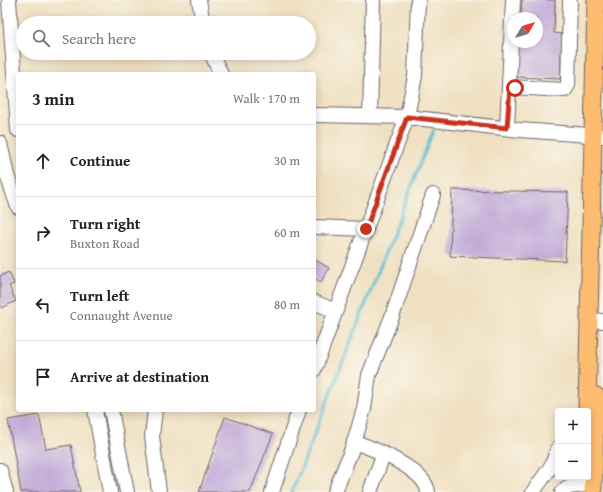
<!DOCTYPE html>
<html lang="en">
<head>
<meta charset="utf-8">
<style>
  :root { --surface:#fff; --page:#f6f6f6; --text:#222; --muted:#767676; --line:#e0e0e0 }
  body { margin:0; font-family:"Gentium Book Plus",serif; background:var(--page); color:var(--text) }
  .controls { position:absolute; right:12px; bottom:12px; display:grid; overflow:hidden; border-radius:4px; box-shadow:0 2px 10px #0003 }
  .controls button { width:36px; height:36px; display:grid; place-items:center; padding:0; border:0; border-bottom:1px solid var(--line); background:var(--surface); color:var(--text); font:20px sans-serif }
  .compass { position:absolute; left:507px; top:12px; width:36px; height:36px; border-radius:50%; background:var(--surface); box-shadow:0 2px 10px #0003; rotate:52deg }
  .stop { position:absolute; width:12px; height:12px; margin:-9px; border:3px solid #c8321e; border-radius:50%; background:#fff }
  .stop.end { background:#c8321e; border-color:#fff; box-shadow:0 1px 4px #0008 }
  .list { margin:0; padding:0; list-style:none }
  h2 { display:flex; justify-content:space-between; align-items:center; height:52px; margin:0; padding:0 16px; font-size:17px }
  h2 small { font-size:13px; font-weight:400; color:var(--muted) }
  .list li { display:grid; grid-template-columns:26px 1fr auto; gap:12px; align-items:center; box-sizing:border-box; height:72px; padding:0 16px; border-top:1px solid var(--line) }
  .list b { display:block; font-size:15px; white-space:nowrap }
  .list p { margin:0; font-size:13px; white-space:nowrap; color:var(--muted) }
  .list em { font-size:13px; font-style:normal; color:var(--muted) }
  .icon { flex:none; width:22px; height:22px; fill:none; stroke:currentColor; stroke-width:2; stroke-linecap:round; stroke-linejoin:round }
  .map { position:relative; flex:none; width:603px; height:492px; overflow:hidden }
  .search { position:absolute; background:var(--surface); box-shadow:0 2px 10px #0003; left:16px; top:16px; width:300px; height:44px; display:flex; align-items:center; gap:10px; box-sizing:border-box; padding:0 14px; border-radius:22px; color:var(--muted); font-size:15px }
  .panel { position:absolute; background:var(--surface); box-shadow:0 2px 10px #0003; left:16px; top:72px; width:300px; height:340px; border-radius:4px }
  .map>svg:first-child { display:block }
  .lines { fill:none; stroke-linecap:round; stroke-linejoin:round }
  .stream { stroke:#53bbd1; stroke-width:3 }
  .building { fill:#c0a8d7 }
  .minor-casing { stroke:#6a646a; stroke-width:16 }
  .major-casing { stroke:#6a646a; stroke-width:19 }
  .minor { stroke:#fff; stroke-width:14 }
  .major { stroke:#fdbc70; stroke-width:17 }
  .route { stroke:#c8321e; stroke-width:5 }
</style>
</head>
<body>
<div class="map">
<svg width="603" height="492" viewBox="0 0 603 492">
  <rect width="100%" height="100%" fill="#fbf7ec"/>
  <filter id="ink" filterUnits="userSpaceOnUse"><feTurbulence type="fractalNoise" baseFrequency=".025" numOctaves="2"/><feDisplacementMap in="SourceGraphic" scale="8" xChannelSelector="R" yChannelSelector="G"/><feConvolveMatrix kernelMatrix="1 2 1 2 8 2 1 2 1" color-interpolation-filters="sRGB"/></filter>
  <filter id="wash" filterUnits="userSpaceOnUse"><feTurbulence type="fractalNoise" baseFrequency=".012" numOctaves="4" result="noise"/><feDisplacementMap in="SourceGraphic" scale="16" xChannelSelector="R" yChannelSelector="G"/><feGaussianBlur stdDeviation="0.9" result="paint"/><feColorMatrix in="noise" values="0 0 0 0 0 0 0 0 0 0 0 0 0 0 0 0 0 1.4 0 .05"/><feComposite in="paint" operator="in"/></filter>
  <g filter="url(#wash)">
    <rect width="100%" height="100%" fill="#efe0c1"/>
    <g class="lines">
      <polyline class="stream" points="292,492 433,131"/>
    </g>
    <g id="blocks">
      <g class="building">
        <polygon points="522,0 555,0 554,33 562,34 560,79 516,77 517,44 521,42 537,42 537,18 521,18"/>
        <polygon points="452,190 568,192 565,261 450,256"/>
        <polygon points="314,259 329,268 321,282 314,278"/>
        <polygon points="9,272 14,284 9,286 16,301 2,308 0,304 0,276"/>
        <polygon points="39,415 46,449 71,445 80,492 21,492 8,420"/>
        <polygon points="225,417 273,434 250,492 199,492"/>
      </g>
    </g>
  </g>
  <g filter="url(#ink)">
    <use href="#blocks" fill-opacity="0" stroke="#6a646a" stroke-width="1"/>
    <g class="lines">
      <g class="minor-casing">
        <g id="minor">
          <polyline points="9,0 18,130"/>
          <polyline points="199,0 203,23"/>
          <polyline points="211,53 221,74"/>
          <polyline points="510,87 565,90 568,85 570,0"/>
          <polyline points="314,115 407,117 520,130 603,136"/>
          <polyline points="370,116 373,0"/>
          <polyline points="507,128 513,0"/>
          <polyline points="0,143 7,175 18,207"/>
          <polyline points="314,227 366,229"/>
          <polyline points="314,302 335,311"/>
          <polyline points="589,320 603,321"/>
          <polyline points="314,370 407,117 415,76 418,0"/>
          <polyline points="95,410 110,492"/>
          <polyline points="111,410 127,492"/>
          <polyline points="155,410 152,436 159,492"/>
          <path d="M354,442C373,448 426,470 428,492"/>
          <polyline points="0,470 6,492"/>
          <polyline points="272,492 299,410"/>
          <polyline points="335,492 353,446 364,409 369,375 393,314 433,195"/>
          <polyline points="370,492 383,455"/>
          <polyline points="533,492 552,465 558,448"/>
          <polyline points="562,492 568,487 593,484"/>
        </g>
      </g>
      <g class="major-casing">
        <g id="major">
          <polyline points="587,411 596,0"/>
          <polyline points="593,492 596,396"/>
        </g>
      </g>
      <use href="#minor" class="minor"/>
      <use href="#major" class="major"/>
    </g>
  </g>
  <g class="lines" filter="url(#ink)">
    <polyline class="route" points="366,229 407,117 507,128 510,87 515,88"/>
  </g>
</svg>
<div class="controls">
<button>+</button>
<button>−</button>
</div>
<svg class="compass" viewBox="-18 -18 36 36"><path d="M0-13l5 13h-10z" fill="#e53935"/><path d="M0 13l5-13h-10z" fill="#767676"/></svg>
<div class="stop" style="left:515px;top:88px"></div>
<div class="stop end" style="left:366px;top:229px"></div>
<div class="search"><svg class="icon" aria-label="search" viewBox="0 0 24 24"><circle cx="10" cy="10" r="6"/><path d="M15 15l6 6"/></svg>Search here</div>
<section class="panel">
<h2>3 min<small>Walk · 170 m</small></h2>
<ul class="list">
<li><svg class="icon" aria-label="ahead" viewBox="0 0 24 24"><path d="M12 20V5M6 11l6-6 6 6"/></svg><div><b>Continue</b></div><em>30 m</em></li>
<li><svg class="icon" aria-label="right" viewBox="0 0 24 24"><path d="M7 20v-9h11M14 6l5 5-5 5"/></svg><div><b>Turn right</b><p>Buxton Road</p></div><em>60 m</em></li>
<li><svg class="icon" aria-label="left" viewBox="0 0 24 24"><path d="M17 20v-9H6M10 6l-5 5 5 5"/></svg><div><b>Turn left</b><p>Connaught Avenue</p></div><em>80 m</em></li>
<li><svg class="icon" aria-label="arrive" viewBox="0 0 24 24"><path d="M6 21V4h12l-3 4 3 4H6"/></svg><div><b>Arrive at destination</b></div></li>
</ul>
</section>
</div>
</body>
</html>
